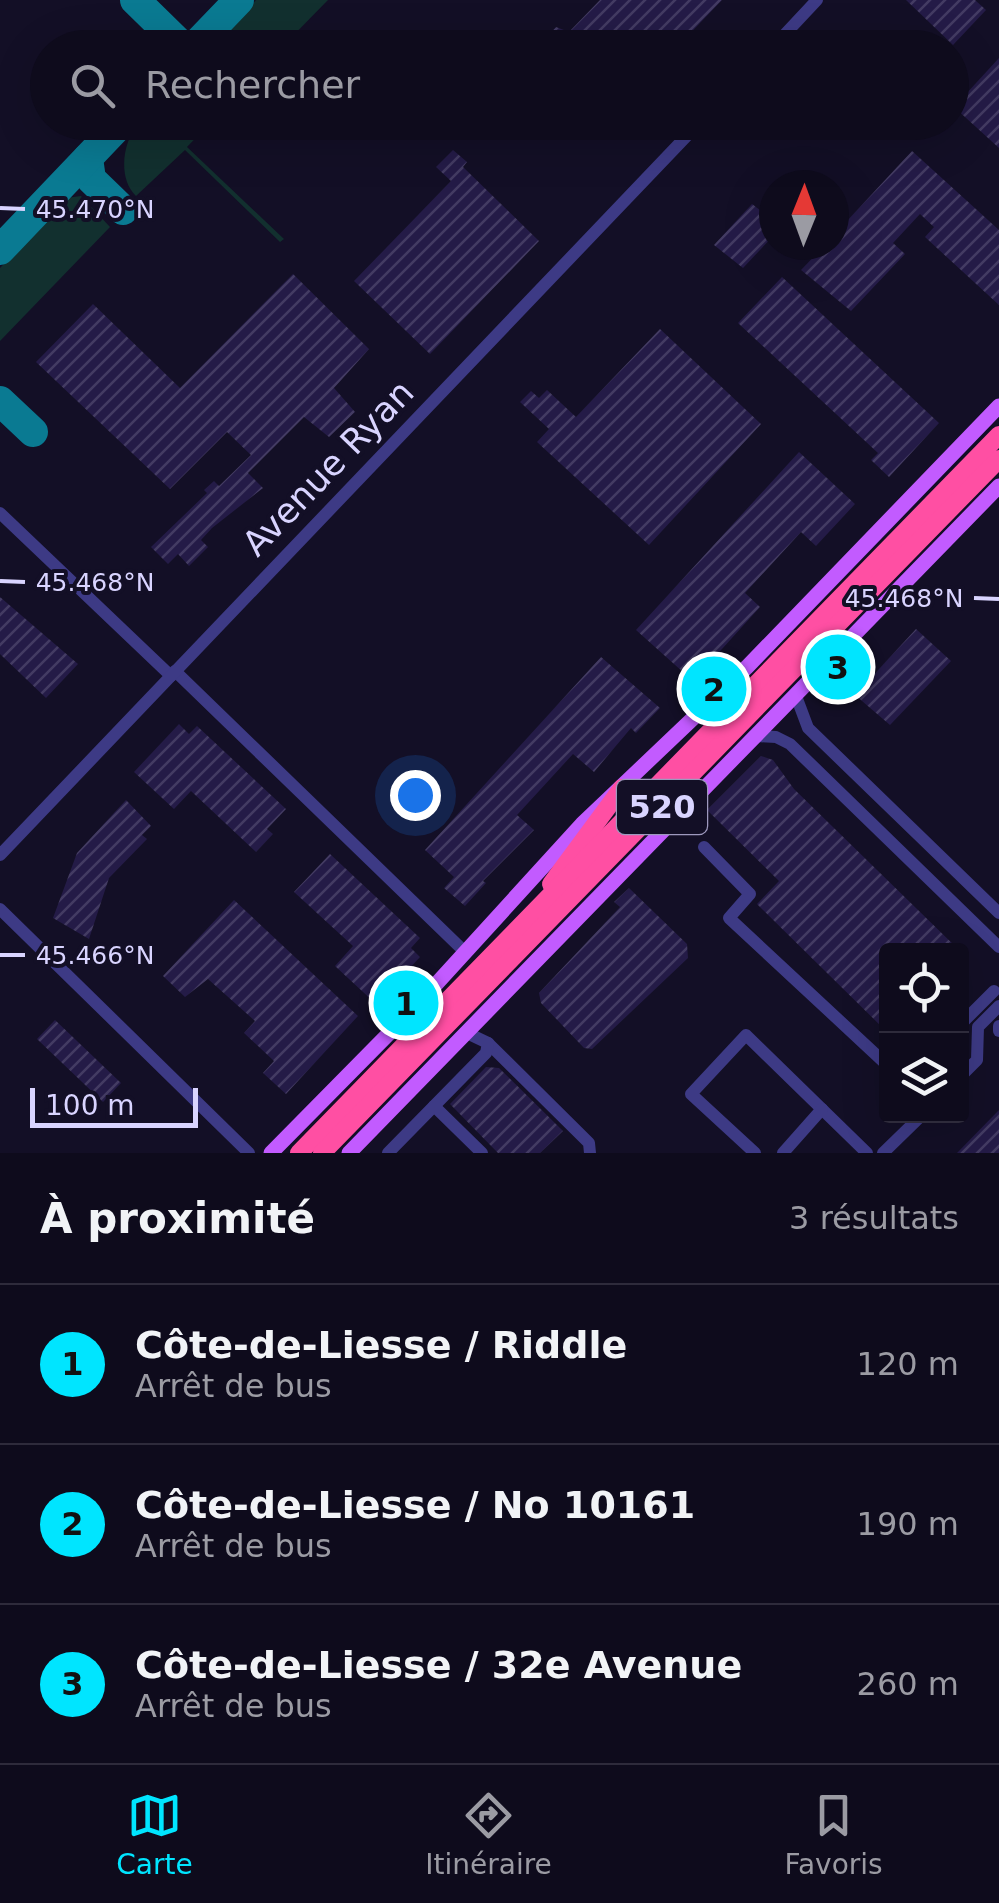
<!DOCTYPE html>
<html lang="fr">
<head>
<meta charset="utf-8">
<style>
  :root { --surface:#0e0b1c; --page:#1c1929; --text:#f1f3f6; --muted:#9b9ba3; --line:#2e2b3b; --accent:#00e5ff }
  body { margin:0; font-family:"DejaVu Sans",sans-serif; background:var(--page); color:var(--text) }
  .controls { position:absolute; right:30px; bottom:30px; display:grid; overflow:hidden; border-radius:10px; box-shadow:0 10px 40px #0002 }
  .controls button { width:90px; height:90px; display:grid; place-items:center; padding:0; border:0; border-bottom:2px solid var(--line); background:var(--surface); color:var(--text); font:50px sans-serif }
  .compass { position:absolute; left:759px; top:170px; width:90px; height:90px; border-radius:50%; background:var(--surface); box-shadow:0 10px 40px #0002; rotate:1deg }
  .scale { position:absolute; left:30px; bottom:25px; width:168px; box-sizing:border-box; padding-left:10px; border:5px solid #d9d4ff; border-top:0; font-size:28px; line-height:35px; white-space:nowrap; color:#d9d4ff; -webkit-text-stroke:8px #130f26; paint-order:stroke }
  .you { position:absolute; left:415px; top:795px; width:35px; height:35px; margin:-25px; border:8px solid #fff; border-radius:50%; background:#1a73e8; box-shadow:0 0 0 15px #1a73e833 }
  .badge { display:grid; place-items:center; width:65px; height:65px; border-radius:50%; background:var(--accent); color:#111; font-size:32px; font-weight:700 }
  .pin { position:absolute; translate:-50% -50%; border:5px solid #fff; box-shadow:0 2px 10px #0006 }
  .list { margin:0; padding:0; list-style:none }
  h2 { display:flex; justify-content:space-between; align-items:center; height:130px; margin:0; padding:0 40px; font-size:42px }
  h2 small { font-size:32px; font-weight:400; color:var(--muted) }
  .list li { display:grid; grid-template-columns:65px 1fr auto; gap:30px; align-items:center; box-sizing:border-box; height:160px; padding:0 40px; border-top:2px solid var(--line) }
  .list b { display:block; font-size:38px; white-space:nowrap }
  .list p { margin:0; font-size:32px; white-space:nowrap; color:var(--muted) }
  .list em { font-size:32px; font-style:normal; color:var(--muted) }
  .icon { flex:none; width:55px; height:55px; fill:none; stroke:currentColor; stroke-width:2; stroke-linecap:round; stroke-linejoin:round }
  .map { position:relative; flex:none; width:999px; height:1153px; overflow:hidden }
  .search { position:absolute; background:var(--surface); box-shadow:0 10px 40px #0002; left:30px; right:30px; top:30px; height:110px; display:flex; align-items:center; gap:25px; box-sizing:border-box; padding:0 35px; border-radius:55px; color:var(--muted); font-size:38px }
  .sheet { height:610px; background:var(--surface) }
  nav { display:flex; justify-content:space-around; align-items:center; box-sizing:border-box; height:140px; border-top:2px solid var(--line); background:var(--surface); font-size:28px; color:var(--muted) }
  nav a { display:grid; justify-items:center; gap:5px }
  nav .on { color:var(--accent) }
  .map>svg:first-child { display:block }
  .green { fill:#12302f }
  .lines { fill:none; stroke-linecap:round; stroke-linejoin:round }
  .taxiway { stroke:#0a7a92; stroke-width:30 }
  .building { fill:url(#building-hatch) }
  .minor { stroke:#3d3a85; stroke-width:12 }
  .major { stroke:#c25bff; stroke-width:15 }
  .highway { stroke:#ff4fa3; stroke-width:18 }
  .ticks { fill:none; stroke:#d9d4ff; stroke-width:4 }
  .labels { text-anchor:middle; stroke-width:8; stroke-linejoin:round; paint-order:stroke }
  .shield { fill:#130f26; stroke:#9e99be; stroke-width:2.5 }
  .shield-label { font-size:32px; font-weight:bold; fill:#d9d4ff }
  .street-label { font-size:35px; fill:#d9d4ff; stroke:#130f26 }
  .ticks-label { font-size:25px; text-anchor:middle; fill:#d9d4ff; stroke:#130f26; stroke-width:8; stroke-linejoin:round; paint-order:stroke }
</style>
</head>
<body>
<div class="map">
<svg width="999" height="1153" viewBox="0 0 999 1153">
  <defs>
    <pattern id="building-hatch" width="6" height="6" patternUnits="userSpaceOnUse" patternTransform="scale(2.5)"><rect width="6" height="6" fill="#241b47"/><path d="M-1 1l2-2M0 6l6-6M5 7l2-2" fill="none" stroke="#433b63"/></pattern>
  </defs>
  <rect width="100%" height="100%" fill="#130f26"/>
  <g class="green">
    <polygon points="256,0 328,0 282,47 216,47"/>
    <path d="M139,123H210L187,147L284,239L280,242L185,150L136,196C117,178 123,140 139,123Z"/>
    <polygon points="81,196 110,227 0,341 0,268 66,198"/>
  </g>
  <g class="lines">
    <g class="taxiway">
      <polyline points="135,0 184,48"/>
      <polyline points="193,48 239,0"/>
      <polyline points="88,158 91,179 123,210"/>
      <polyline points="0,250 122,122"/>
      <polyline points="0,401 33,432"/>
    </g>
  </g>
  <g class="building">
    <polygon points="600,0 722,0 676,48 536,48 556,27 569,32"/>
    <polygon points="906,0 975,0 986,10 953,45"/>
    <polygon points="999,58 999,148 954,107"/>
    <polygon points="453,150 467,162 463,167 539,241 430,354 354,281 451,181 436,167"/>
    <polygon points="912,151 999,230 999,305 925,237 934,227 920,214 893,243 905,254 851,311 801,270 825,245 834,245 834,235"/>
    <polygon points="752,204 774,221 774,235 743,268 714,245"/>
    <polygon points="293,274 369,349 334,388 355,412 329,437 304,417 248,473 263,488 212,528 201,540 208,547 189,566 178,554 168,564 151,547 207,493 204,490 214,481 219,486 251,455 227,432 170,489 36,362 93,304 180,388"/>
    <polygon points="782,277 939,423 889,477 871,460 878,453 738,323"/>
    <polygon points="660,329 761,424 649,545 537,442 549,429 520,402 531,391 539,398 547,390 576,417"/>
    <polygon points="799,452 855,504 816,546 801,532 745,593 760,607 693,681 636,630"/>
    <polygon points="0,597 78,664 46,698 0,654"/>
    <polygon points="916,629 951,661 890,725 855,695"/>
    <polygon points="601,657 660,708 636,733 631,728 594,772 573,754 517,815 534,830 483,881 486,883 465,906 444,888 454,877 425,850"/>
    <polygon points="179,724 189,734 197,726 286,809 267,829 273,834 256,852 191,791 174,809 134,772"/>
    <polygon points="761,756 773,760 794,789 959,950 886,950 886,1031 757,904 779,881 707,810"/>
    <polygon points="126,800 151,826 142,835 147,839 109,878 89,939 53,918 77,853"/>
    <polygon points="330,854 420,938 411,948 420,957 376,1004 335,966 353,946 294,892"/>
    <polygon points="629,888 687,944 688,958 592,1049 584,1048 541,1003 539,993 620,907 614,902"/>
    <polygon points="234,900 358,1016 286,1094 263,1073 274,1061 244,1033 255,1021 208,979 185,997 163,976"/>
    <polygon points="55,1020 121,1083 103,1102 37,1039"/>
    <polygon points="486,1067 499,1068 563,1131 540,1153 498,1153 450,1104"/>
    <polygon points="999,1110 999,1153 957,1153"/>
  </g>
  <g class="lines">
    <g class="minor">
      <polyline points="772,48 817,0"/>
      <polyline points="0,513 171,676"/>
      <polyline points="175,671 466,953"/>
      <polyline points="796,696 808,728 999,913"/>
      <polyline points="757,736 776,737 790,744 999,947"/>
      <polyline points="704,847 750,894 729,918 886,1064"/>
      <polyline points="0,855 700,122"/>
      <polyline points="0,909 249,1153"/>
      <polyline points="962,1023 994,991"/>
      <polyline points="999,1026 999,1031"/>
      <polyline points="488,1043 589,1143 590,1153"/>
      <polyline points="962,1075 977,1060 978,1027 999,1006"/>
      <polyline points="434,1106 482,1153"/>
      <polyline points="388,1153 486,1053 488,1043 467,1033"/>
      <polyline points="755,1153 691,1094 746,1035 867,1153"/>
      <polyline points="783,1153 822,1109"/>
      <polyline points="883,1153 921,1116"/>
    </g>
    <g class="major">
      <polyline points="271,1153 418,1004 582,824 747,667 999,406"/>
      <polyline points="349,1153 999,486"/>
    </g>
    <g class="highway">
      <polyline points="551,884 622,788"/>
      <polyline points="299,1153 999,435"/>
      <polyline points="322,1153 999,459"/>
    </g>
  </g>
  <path class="ticks" d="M0,208L25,209M0,581L25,582M974,598L999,599M0,955H25"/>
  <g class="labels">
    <rect class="shield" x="617" y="780" width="90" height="54" rx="8"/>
    <g class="shield-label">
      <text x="662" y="818">520</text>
    </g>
    <g class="street-label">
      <text transform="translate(328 468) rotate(-46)" y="12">Avenue Ryan</text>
    </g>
  </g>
  <g class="ticks-label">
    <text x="95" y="218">45.470°N</text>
    <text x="95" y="591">45.468°N</text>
    <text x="904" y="607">45.468°N</text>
    <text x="95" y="964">45.466°N</text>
  </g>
</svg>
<div class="controls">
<button><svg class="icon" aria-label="locate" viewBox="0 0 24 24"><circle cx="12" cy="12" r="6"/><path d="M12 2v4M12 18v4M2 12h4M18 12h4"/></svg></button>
<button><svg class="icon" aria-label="layers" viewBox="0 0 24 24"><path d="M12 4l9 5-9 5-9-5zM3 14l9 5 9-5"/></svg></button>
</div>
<svg class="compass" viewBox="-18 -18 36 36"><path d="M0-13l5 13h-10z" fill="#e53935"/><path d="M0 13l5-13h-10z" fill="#9b9ba3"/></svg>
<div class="scale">100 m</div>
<div class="you"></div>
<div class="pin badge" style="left:406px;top:1003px">1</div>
<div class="pin badge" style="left:714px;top:689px">2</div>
<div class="pin badge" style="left:838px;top:667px">3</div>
<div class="search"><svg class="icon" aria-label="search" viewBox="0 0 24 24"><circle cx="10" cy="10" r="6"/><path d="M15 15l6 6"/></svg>Rechercher</div>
</div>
<section class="sheet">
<h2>À proximité<small>3 résultats</small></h2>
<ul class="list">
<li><span class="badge">1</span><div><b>Côte-de-Liesse / Riddle</b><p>Arrêt de bus</p></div><em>120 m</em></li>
<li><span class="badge">2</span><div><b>Côte-de-Liesse / No 10161</b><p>Arrêt de bus</p></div><em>190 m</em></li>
<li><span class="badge">3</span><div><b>Côte-de-Liesse / 32e Avenue</b><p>Arrêt de bus</p></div><em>260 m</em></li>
</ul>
</section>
<nav>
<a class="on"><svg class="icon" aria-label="map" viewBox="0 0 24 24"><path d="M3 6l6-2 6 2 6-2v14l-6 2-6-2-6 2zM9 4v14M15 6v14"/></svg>Carte</a>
<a><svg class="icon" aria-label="directions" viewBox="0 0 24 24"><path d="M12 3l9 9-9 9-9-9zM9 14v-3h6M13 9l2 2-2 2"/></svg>Itinéraire</a>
<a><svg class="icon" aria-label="saved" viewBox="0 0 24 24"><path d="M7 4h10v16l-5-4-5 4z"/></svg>Favoris</a>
</nav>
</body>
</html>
